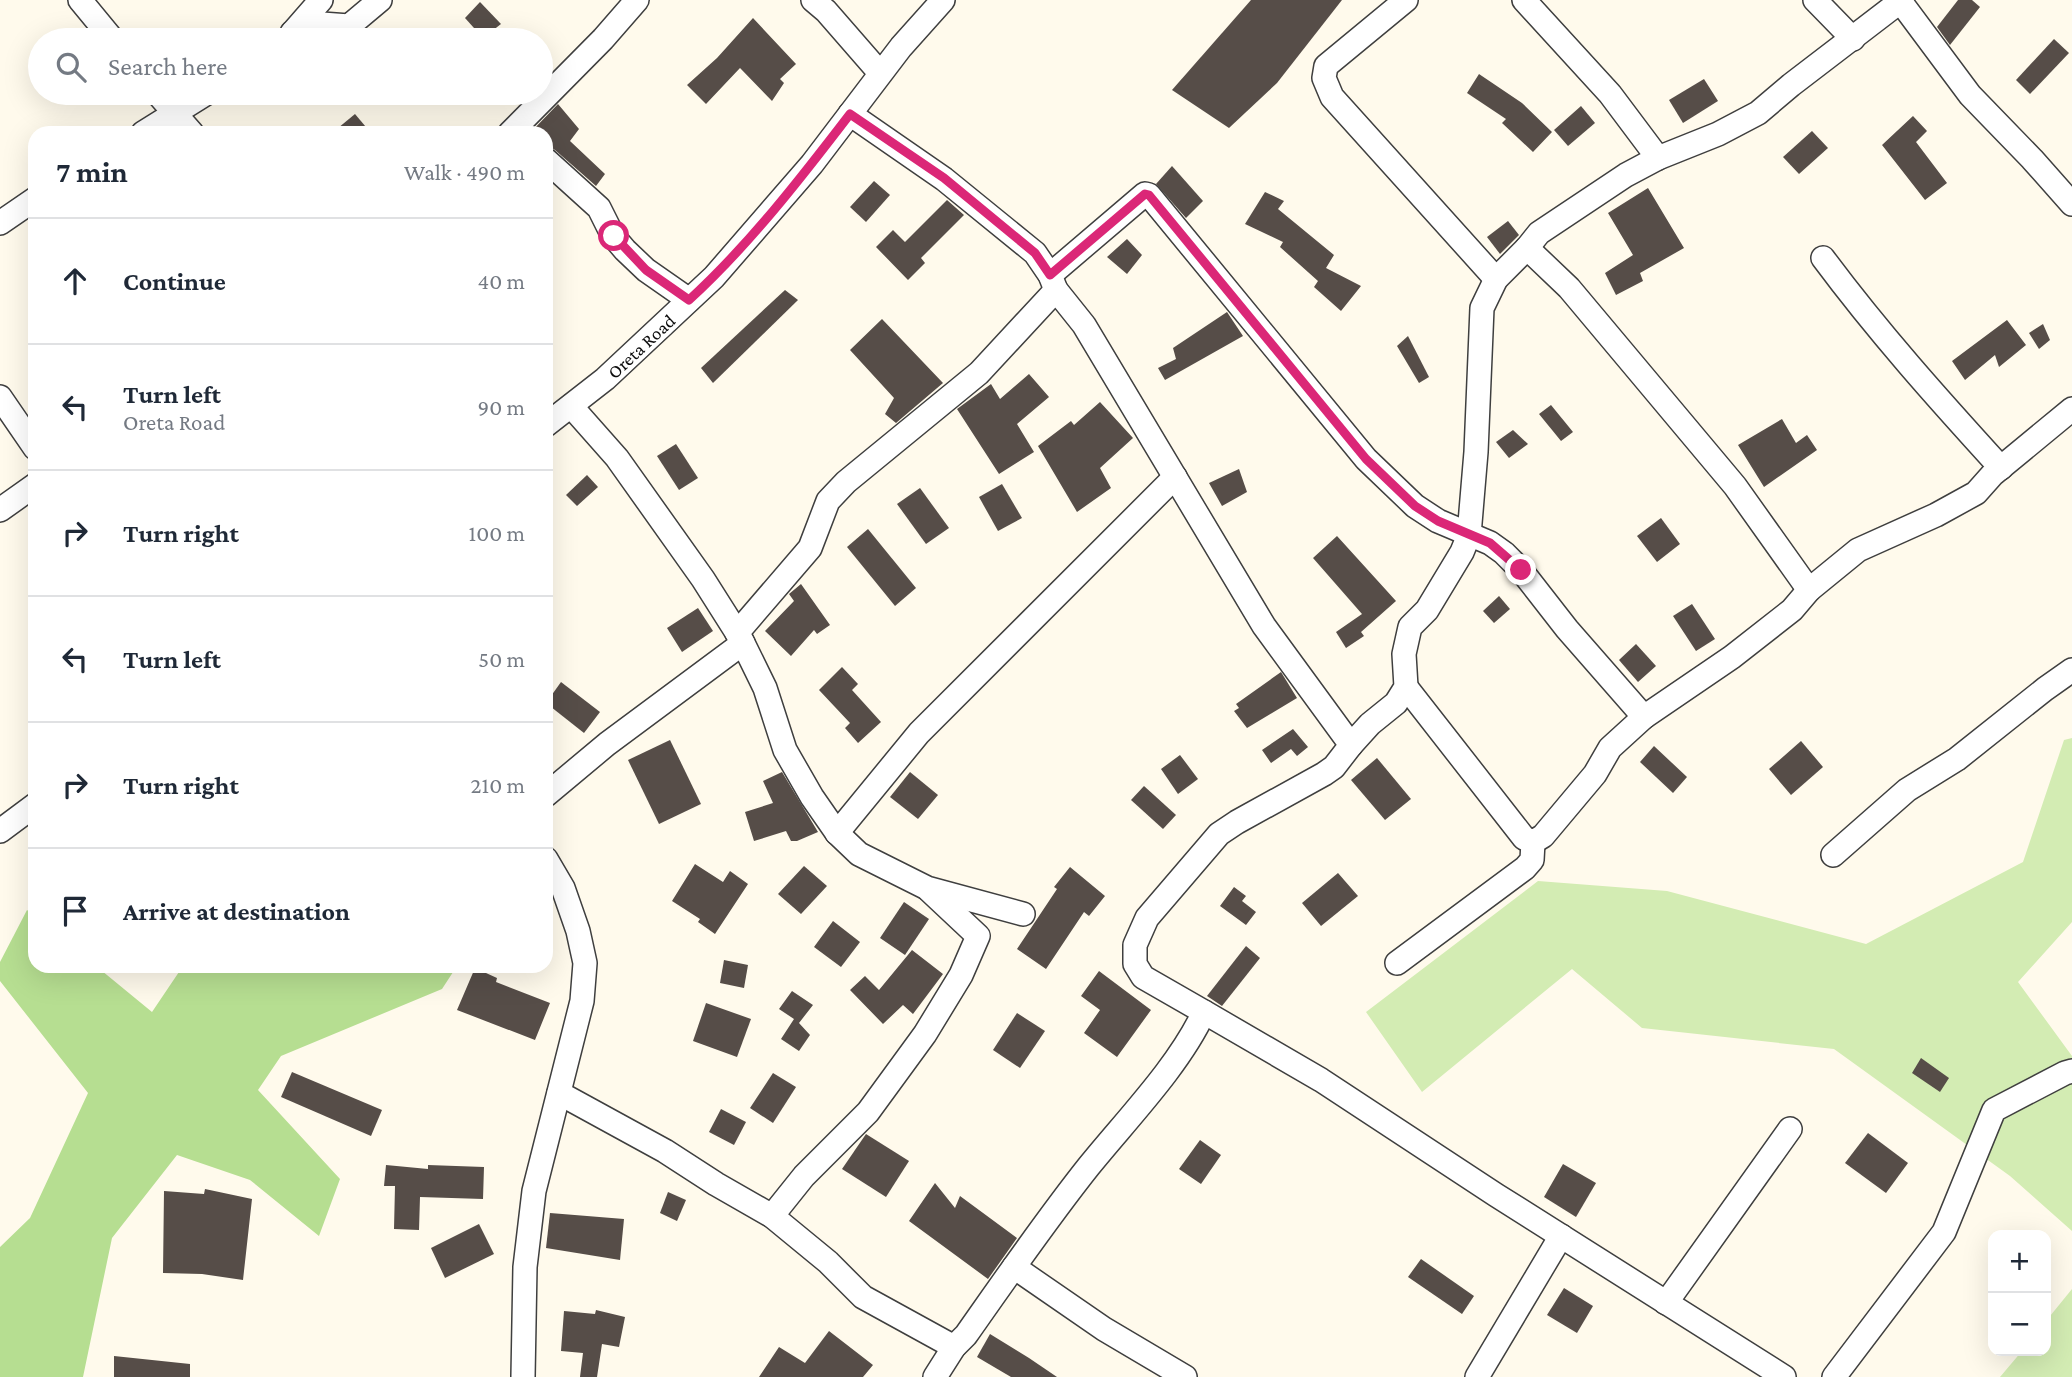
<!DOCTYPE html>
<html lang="en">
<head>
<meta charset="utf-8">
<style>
  :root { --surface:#fff; --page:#f2f2f3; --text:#1f2937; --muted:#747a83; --line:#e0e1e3 }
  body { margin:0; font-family:"Crimson Pro",serif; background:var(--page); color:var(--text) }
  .controls { position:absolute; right:21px; bottom:21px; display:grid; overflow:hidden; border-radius:14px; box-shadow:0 7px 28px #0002 }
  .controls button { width:63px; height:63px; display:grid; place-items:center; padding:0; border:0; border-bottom:2px solid var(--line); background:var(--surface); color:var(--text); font:35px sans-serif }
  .stop { position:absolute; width:21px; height:21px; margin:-16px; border:5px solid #db2777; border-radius:50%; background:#fff }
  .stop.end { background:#db2777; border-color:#fff; box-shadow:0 2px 7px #0008 }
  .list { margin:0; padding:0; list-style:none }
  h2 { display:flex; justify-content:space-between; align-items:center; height:91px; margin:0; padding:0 28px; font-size:30px }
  h2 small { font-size:23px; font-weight:400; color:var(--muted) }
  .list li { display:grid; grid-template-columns:46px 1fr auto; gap:21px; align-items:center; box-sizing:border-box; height:126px; padding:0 28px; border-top:2px solid var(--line) }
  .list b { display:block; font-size:26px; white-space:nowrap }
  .list p { margin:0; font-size:23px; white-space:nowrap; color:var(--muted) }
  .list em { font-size:23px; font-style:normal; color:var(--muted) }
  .icon { flex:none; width:38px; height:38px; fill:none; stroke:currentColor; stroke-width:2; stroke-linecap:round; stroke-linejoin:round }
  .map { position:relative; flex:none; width:2072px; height:1377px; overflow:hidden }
  .search { position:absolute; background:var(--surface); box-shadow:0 7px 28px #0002; left:28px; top:28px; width:525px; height:77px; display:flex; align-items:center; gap:18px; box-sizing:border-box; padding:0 24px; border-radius:38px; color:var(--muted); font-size:26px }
  .panel { position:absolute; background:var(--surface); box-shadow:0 7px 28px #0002; left:28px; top:126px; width:525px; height:847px; border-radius:21px }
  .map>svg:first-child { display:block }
  .green { fill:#d3ecb3 }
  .forest { fill:#b6de91 }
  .building { fill:#564d48 }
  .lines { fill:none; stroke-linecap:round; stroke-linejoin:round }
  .minor-casing { stroke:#3f3f3f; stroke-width:26 }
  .minor { stroke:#fff; stroke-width:23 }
  .route { stroke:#db2777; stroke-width:9 }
  .labels { text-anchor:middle; stroke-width:7; stroke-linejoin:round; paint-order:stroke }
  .street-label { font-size:19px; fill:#0c0c0c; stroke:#fff }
</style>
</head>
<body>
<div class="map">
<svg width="2072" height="1377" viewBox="0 0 2072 1377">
  <rect width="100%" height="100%" fill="#fffaec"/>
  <g class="green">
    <polygon points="2072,738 2072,922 2018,982 2072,1056 2072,1231 2010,1176 1834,1049 1642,1028 1572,969 1422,1092 1366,1012 1538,881 1667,891 1866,944 2023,862 2064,740"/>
    <polygon points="2072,1289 2072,1377 2000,1377 2022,1351 2046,1351 2046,1321"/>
  </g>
  <polygon class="forest" points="27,910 35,916 35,966 96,966 152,1012 183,966 457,966 442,989 281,1056 258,1090 340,1179 319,1236 250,1180 177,1155 112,1238 83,1377 0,1377 0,1247 30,1218 88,1093 0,981 0,962"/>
  <g class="building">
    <polygon points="1251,0 1342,0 1277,83 1229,128 1172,90"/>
    <polygon points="1958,0 1972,0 1980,7 1950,45 1937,27"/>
    <polygon points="480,2 501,24 483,38 465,18"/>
    <polygon points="753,18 796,64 780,79 784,83 772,101 740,68 706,104 687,85 717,58"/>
    <polygon points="2054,39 2069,53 2030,94 2016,80"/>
    <polygon points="1479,74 1522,103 1552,132 1533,152 1502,123 1506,119 1467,93"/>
    <polygon points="1704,79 1718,101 1683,123 1669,100"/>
    <polygon points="558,104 579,129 570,141 605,174 596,186 555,150 546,144 546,133 530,133"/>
    <polygon points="1581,106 1595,123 1568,146 1554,130"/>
    <polygon points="355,114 371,133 332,133"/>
    <polygon points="1913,116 1927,131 1916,142 1947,183 1925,200 1882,145"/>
    <polygon points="1812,131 1828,148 1799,174 1783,157"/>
    <polygon points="1172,166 1203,201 1186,218 1156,184"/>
    <polygon points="874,181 890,195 866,222 850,207"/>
    <polygon points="1648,188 1684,248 1640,273 1643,281 1616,295 1605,273 1633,255 1608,213"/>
    <polygon points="1265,192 1284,201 1278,209 1334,255 1326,268 1361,286 1341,311 1314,287 1318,281 1280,247 1283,242 1245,224"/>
    <polygon points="947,200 964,215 921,258 925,263 908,280 876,247 893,230 905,242"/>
    <polygon points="1508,221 1519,235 1500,254 1487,237"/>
    <polygon points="1127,239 1142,255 1127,274 1107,257"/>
    <polygon points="785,290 798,300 713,383 701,368"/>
    <polygon points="1227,312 1243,336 1165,380 1158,368 1176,359 1173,348"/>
    <polygon points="882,319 943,383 896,423 885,414 894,398 850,350"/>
    <polygon points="2007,320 2026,345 1999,367 1995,355 1965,380 1952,361"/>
    <polygon points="2043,324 2050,340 2039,349 2029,333"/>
    <polygon points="1408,336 1429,377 1419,383 1397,346"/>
    <polygon points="1029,374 1049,397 1017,424 1034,452 999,474 957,409 991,384 1000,399"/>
    <polygon points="1100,402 1133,438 1100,468 1111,488 1077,512 1038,446 1071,421 1074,425"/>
    <polygon points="1551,405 1573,432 1561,441 1539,414"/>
    <polygon points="1782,419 1796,443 1807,435 1817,450 1764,487 1738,445"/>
    <polygon points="1513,430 1528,444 1509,458 1496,442"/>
    <polygon points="676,444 698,478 679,490 657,456"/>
    <polygon points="1239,469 1247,492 1222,506 1209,483"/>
    <polygon points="587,475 598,487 577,506 566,495"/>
    <polygon points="1002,484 1022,518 998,531 979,497"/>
    <polygon points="920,488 949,528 926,544 897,504"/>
    <polygon points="1661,518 1680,544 1657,562 1637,536"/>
    <polygon points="868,529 916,588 895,606 847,547"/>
    <polygon points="1337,536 1396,601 1361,632 1364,636 1346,648 1336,632 1362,614 1313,558"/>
    <polygon points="801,584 830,625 817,634 814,630 791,656 765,631 794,601 789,594"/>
    <polygon points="1499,596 1510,609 1494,623 1483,611"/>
    <polygon points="1692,604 1715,639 1696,651 1673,616"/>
    <polygon points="698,608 713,631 682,652 667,628"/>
    <polygon points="1636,644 1656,666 1638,682 1619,660"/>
    <polygon points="842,667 858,684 852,690 881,722 858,743 845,728 850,723 819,690"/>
    <polygon points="1281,672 1297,698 1247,728 1234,711 1239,708 1236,704"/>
    <polygon points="561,682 600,712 584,733 546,703"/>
    <polygon points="1293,729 1308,747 1297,756 1291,749 1271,763 1262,750"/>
    <polygon points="670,740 701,804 659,824 628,760"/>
    <polygon points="1801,741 1823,767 1791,795 1769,769"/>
    <polygon points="1654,746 1687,777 1673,793 1640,762"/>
    <polygon points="1180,755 1198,779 1178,794 1161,769"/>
    <polygon points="1377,758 1411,799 1385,820 1351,780"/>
    <polygon points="782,772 818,832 797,841 791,841 786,831 754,841 745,812 773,803 763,781"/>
    <polygon points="910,772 938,795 918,819 890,797"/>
    <polygon points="1144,786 1176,815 1163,829 1131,800"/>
    <polygon points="695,864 723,882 730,871 748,884 715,934 698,922 700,919 672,901"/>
    <polygon points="804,866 827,886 801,914 778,894"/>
    <polygon points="1070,867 1105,896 1089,916 1084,912 1046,969 1017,949 1057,889 1054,887"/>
    <polygon points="1338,873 1358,896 1321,926 1302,903"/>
    <polygon points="1234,887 1246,896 1242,901 1256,912 1246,925 1220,906"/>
    <polygon points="904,902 929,919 905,955 880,938"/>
    <polygon points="833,921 860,942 841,967 814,947"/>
    <polygon points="1246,946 1260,958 1222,1006 1207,996"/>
    <polygon points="912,950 943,974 913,1014 903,1005 883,1024 850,990 865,976 879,990"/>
    <polygon points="724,960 748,965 744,988 720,983"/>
    <polygon points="475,968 497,978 496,982 550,1003 535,1040 457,1010"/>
    <polygon points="1099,971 1151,1010 1117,1057 1084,1033 1100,1010 1081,996"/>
    <polygon points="792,991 813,1005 799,1023 810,1035 799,1051 781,1039 794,1019 779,1009"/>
    <polygon points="706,1003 751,1019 737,1057 693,1041"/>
    <polygon points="1017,1013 1045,1031 1020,1068 993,1050"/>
    <polygon points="1921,1058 1949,1078 1940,1092 1912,1073"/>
    <polygon points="292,1072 382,1110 371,1136 281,1097"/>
    <polygon points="773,1073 796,1087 773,1123 750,1108"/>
    <polygon points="721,1109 746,1122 734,1145 709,1132"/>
    <polygon points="1868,1133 1908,1163 1886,1193 1845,1163"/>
    <polygon points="866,1134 909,1161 886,1197 842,1169"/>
    <polygon points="1200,1140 1221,1155 1201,1184 1179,1169"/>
    <polygon points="1563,1164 1596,1183 1576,1217 1544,1197"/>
    <polygon points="386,1165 428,1169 428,1165 484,1167 483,1199 420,1197 419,1230 394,1229 395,1186 384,1186"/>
    <polygon points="935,1183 955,1208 960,1196 1017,1238 988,1279 909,1221"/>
    <polygon points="205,1189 252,1199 243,1280 202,1274 163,1273 164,1191 204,1194"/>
    <polygon points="668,1192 686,1200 677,1221 660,1213"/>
    <polygon points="550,1213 624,1219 620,1260 546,1248"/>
    <polygon points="479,1224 494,1254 445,1278 431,1248"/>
    <polygon points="1421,1259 1474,1296 1462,1314 1408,1277"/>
    <polygon points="1564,1288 1593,1306 1577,1333 1547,1315"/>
    <polygon points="596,1310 625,1317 619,1347 602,1344 597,1377 580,1377 583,1353 561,1351 564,1311 595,1314"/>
    <polygon points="829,1331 873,1365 863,1377 759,1377 779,1347 805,1363"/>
    <polygon points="990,1334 1029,1358 1057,1377 1011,1377 977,1357"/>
    <polygon points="114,1356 190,1364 190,1377 114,1377"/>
  </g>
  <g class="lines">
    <g class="minor-casing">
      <g id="minor">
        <polyline points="80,0 113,40"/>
        <polyline points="813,0 826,11 880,73"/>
        <polyline points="1406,0 1326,66 1324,78 1332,97 1496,279"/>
        <polyline points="1524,0 1610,94 1658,158"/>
        <polyline points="1815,0 1853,39"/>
        <polyline points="1900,1 1970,95 2032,159 2072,204"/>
        <polyline points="293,32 321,0"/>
        <polyline points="292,33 322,24 349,26 380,0"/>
        <polyline points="157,93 192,133"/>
        <path d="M850,114L944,179L1035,253L1050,275L1056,290L1084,325L1264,626L1351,745L1334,767L1324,774L1237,822L1219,834L1147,918L1135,945V964L1143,977L1204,1012C1179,1066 1127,1119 1089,1166C1046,1220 1006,1278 966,1335L954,1347L935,1377"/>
        <polyline points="143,133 207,93"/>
        <polyline points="510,133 603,39 637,0"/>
        <polyline points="546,160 599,208 613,236 625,250 646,270 689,300"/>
        <polyline points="0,223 35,199"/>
        <polyline points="1527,248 1569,288 1735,486 1809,590"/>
        <path d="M1823,258C1878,332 1939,400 2001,468"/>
        <polyline points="1050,275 1145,194 1149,195 1366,459 1415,506 1438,521 1490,543 1504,553 1521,570 1567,629 1644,717"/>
        <polyline points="0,397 35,448"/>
        <polyline points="571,406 617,458 703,579 741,639 765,688 785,750 812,797 837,833 859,854 927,888 1023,914"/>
        <polyline points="546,425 605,379 714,277 812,164 901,47 943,0"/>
        <polyline points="0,510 35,485"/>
        <polyline points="737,633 810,548 828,501 846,482 979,373 1056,290"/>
        <polyline points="1406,687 1524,838 1533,842 1543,836 1595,774 1610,748 1644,717 1732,657 1792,610 1809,590 1858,550 1936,515 1976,493 1992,475 2072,409"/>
        <polyline points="1351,745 1370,724 1396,703 1406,687 1404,654 1410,627 1427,610 1462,552 1469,535 1476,452 1482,308 1496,279 1527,248 1539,233 1626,175 1658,158 1718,134 1758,113 1791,85 1902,0"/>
        <polyline points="546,795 607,744 743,643"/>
        <polyline points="0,831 35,805"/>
        <polyline points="837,833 919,733 1175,477"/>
        <polyline points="1833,855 1907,790 1957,759 2045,689 2072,670"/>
        <polyline points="1397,963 1525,868 1532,860 1533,842"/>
        <polyline points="1204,1012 1321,1080 1496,1195 1784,1377"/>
        <polyline points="559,1093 665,1151 716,1184 772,1216 828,1262 863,1297 954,1347"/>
        <polyline points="772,1216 804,1176 868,1112 925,1034 961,975 978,936 929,890"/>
        <polyline points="1014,1267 1104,1329 1185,1377"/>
        <polyline points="1666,1303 1790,1129"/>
        <polyline points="523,1377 525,1267 534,1191 582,1001 585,963 578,931 563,888 546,859"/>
        <polyline points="1477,1377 1561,1236"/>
        <polyline points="1834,1377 1944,1232 1994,1110 2065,1073 2072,1071"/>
      </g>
    </g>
    <use href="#minor" class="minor"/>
  </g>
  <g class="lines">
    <path class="route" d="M614,236L646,270L689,300C749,245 801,178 850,114L944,178L1035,253L1050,275L1145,194L1149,195L1366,459L1415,506L1438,521L1490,543L1521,570"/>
  </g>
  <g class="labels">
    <g class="street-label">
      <text transform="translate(641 346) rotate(-43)" y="7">Oreta Road</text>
    </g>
  </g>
</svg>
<div class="controls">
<button>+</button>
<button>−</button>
</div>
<div class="stop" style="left:614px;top:236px"></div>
<div class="stop end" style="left:1521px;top:570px"></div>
<div class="search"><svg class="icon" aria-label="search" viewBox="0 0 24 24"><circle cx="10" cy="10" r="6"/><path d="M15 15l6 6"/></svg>Search here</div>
<section class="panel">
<h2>7 min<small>Walk · 490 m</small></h2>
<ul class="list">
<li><svg class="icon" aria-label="ahead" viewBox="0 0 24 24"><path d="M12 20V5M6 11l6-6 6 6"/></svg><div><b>Continue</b></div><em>40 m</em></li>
<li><svg class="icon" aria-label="left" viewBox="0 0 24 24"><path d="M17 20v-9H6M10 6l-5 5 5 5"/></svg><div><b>Turn left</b><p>Oreta Road</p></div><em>90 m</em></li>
<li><svg class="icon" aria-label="right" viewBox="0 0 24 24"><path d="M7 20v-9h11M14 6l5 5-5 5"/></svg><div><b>Turn right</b></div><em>100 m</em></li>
<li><svg class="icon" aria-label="left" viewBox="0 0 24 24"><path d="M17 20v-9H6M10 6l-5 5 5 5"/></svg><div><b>Turn left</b></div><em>50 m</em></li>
<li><svg class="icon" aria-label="right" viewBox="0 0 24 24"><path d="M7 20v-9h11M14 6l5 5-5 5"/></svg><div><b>Turn right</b></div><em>210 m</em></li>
<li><svg class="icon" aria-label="arrive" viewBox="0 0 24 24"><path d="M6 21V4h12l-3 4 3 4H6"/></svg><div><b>Arrive at destination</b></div></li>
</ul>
</section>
</div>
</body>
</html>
